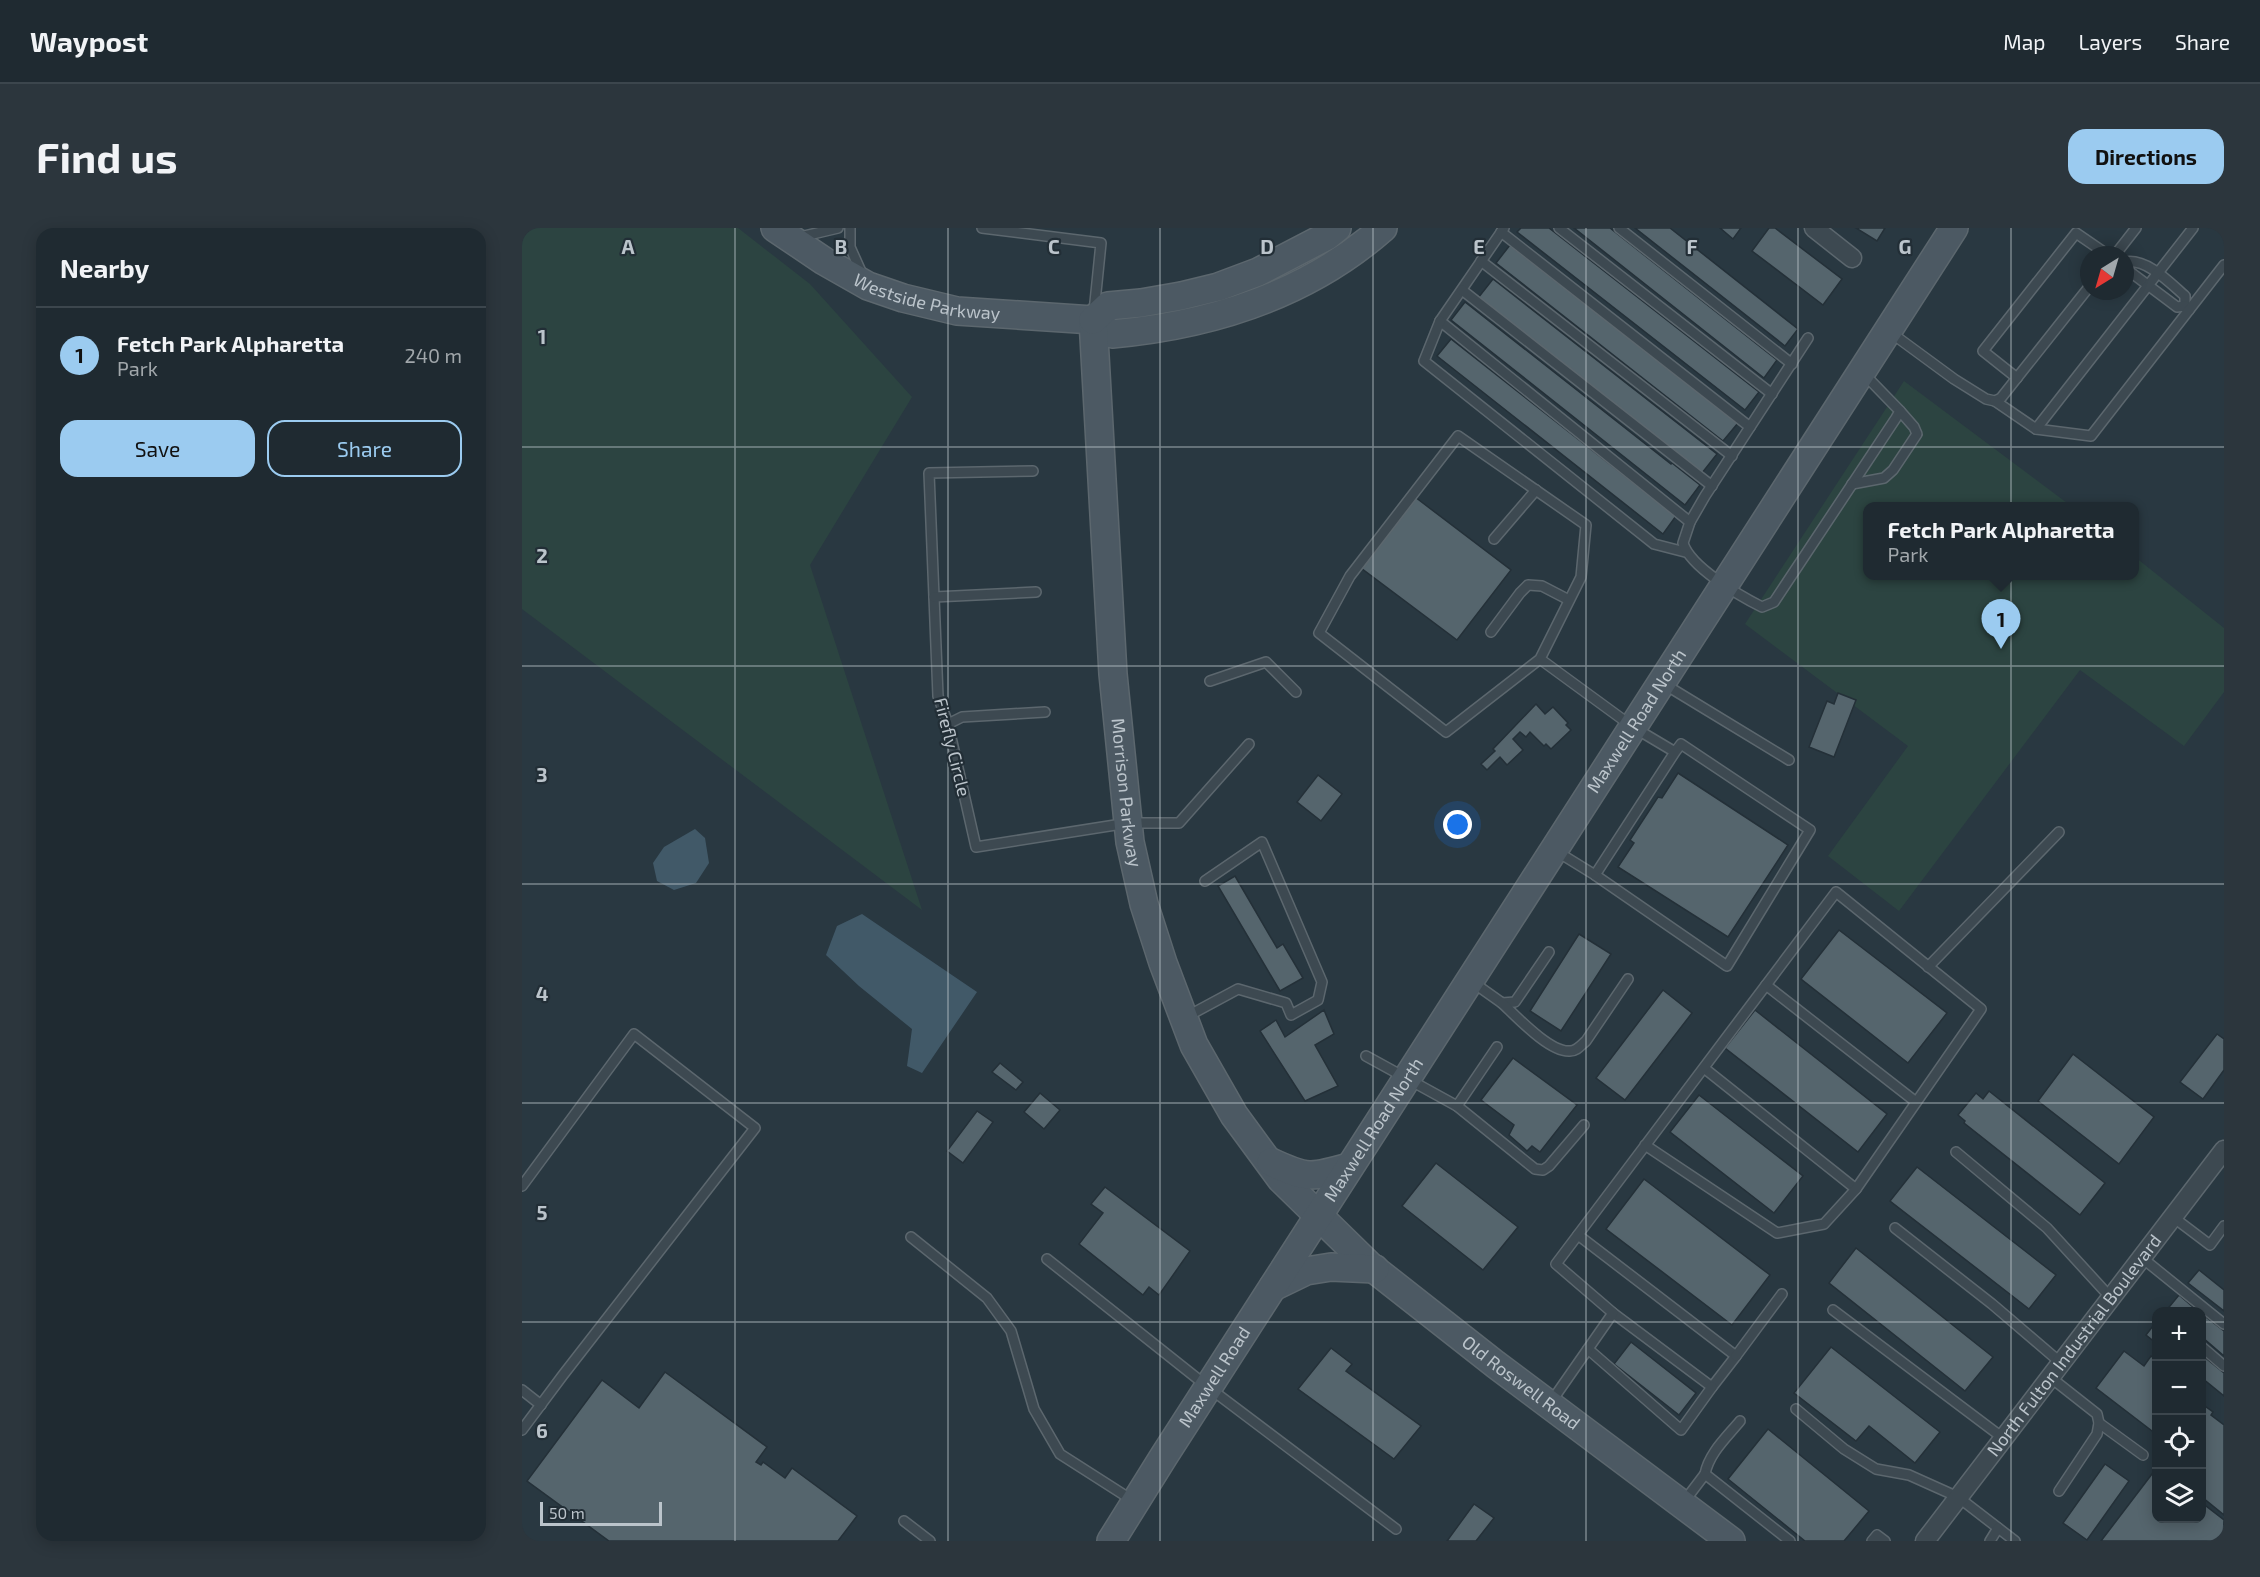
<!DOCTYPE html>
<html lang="en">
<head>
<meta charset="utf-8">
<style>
  :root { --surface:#1f2a31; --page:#2c363d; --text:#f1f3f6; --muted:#a1a7ab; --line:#3c464d; --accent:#9bcbf0 }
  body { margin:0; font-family:"Exo 2",sans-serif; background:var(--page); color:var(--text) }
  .controls { position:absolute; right:18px; bottom:18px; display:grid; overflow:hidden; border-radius:12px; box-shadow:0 3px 15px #0003 }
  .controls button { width:54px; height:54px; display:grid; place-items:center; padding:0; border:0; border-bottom:2px solid var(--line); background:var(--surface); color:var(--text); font:30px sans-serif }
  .compass { position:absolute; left:1558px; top:18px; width:54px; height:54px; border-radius:50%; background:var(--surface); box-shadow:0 3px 15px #0003; rotate:217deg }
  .scale { position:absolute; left:18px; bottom:15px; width:122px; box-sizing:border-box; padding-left:6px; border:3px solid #bbc4cb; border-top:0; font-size:16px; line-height:21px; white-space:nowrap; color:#bbc4cb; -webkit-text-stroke:4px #222e36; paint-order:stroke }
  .you { position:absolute; left:936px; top:597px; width:21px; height:21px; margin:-15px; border:4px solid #fff; border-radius:50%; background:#1a73e8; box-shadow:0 0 0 9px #1a73e833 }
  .badge { display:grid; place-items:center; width:39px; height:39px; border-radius:50%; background:var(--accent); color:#111; font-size:20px; font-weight:700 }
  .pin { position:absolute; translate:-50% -50px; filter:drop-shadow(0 2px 3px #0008) }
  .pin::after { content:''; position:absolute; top:32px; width:21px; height:18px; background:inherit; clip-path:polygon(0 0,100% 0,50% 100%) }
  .popup { position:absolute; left:1341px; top:274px; width:276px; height:78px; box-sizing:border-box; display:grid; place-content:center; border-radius:12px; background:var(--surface); filter:drop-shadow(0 2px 4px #0005); font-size:20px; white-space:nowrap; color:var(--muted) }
  .popup b { font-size:22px; color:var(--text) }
  .popup::after { content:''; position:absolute; left:50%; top:100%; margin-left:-12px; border:12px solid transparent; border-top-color:var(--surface) }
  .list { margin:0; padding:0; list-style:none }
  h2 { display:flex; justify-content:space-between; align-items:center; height:78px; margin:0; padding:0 24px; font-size:26px }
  h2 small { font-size:20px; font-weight:400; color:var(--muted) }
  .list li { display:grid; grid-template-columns:39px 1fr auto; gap:18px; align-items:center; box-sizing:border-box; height:96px; padding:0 24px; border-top:2px solid var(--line) }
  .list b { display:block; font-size:22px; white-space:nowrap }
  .list p { margin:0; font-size:20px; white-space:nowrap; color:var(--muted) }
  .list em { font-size:20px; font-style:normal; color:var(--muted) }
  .actions { display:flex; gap:12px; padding:18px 24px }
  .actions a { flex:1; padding:14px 0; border:2px solid var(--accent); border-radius:18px; text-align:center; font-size:21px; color:var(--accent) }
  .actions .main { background:var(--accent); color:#111 }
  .icon { flex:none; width:33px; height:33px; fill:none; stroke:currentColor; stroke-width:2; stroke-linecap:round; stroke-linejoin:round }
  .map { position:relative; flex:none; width:1702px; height:1313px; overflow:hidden; border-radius:18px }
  header { display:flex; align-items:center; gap:36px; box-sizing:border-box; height:84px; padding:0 30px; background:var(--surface); border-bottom:2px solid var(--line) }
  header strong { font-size:28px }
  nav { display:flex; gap:33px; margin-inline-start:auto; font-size:21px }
  .intro { display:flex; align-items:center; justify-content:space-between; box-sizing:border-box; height:144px; padding:0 36px }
  h1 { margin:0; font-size:42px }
  .button { padding:15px 27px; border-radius:18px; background:var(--accent); color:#111; font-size:21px; font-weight:700 }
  main { display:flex; gap:36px; padding:0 36px }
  aside { flex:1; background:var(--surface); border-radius:18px; box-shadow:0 3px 15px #0003 }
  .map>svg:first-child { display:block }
  .green { fill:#2c4441 }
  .water { fill:#415968 }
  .building { fill:#55656d; stroke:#243038; stroke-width:1.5 }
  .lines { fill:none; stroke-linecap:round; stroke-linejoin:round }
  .lane-casing { stroke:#5c676e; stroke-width:12 }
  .street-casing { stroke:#5c676e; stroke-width:21 }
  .secondary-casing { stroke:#5c676e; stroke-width:30 }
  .lane { stroke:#3d4951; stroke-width:9 }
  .street { stroke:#3d4951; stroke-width:18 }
  .secondary { stroke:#4c5963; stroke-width:27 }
  .grid { fill:none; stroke:#bbc4cb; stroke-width:1.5; stroke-opacity:0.55 }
  .labels { text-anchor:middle; stroke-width:4.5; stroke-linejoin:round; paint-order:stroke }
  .street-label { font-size:18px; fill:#bbc4cb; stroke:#222e36 }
  .grid-label { font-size:20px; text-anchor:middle; font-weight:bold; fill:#bbc4cb; stroke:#222e36; stroke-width:4.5; stroke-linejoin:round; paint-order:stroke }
</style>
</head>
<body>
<header>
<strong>Waypost</strong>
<nav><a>Map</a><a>Layers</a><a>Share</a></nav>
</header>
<div class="intro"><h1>Find us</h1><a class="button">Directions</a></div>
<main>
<aside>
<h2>Nearby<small></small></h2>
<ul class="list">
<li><span class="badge">1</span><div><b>Fetch Park Alpharetta</b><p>Park</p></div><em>240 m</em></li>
</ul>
<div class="actions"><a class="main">Save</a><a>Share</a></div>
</aside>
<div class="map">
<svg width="1702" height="1313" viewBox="0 0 1702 1313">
  <rect width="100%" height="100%" fill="#293841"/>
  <g class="green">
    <polygon points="0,0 216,0 288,56 390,169 288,337 400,682 0,381"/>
    <polygon points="1382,153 1549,278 1346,278 1346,348 1612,348 1613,329 1702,400 1702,464 1662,518 1558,442 1377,683 1306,628 1386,518 1223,396"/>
  </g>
  <g class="water">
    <polygon points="173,601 183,610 187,635 174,655 152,662 135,653 131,635 142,619"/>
    <polygon points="340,686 455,764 400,845 385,838 390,801 337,758 304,727 315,698"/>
  </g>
  <g class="building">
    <polygon points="999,0 1027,0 1237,164 1223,182 995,4"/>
    <polygon points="1052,0 1088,0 1255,132 1242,150"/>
    <polygon points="1113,0 1148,0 1276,101 1263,118"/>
    <polygon points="1198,0 1219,0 1211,11"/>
    <polygon points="1247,0 1253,0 1320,51 1301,77 1230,23"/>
    <polygon points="1334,0 1363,0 1355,13"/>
    <polygon points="988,17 1216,195 1201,213 974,35"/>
    <polygon points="971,51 1195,226 1180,245 956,70"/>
    <polygon points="943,74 1149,236 1150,235 1178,257 1163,277 929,92"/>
    <polygon points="929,111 1154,288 1141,306 915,128"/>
    <polygon points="893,269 989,342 935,412 839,340"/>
    <polygon points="1316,465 1334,472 1312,529 1287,519 1305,473 1312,476"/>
    <polygon points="1014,476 1023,486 1031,479 1046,495 1044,497 1049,502 1029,521 1024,516 1022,518 1008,504 1004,509 998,504 991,511 1001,522 985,537 978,529 965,542 959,536 973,523 971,521"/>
    <polygon points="1156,545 1266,617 1206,709 1096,639 1112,615 1108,612 1136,569 1140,570"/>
    <polygon points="796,547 820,566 799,593 775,574"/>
    <polygon points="713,648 755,720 761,716 781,750 758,763 696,658"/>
    <polygon points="1317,702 1425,785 1386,835 1279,751"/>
    <polygon points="1057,706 1089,726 1039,803 1008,783"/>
    <polygon points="1141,762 1170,785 1103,872 1074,850"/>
    <polygon points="802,782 812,806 793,817 816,858 783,873 738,803 754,792 763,809"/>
    <polygon points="1233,782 1365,886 1336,924 1203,820"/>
    <polygon points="1695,806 1702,811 1702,842 1681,871 1658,854"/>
    <polygon points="1551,826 1632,889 1597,936 1516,873"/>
    <polygon points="991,830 1055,877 1018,924 1010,918 1005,923 987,907 992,897 959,872"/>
    <polygon points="478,835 501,854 494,862 470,844"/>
    <polygon points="1467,863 1583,955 1558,987 1442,895 1443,893 1436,887 1454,865 1461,871"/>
    <polygon points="518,865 538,882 522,901 502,884"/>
    <polygon points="1177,867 1281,948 1252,985 1148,904"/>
    <polygon points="455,883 471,894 441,935 425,923"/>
    <polygon points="914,935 996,999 961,1042 880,978"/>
    <polygon points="1395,939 1534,1047 1507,1081 1368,973"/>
    <polygon points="1122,951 1248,1047 1210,1097 1084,1001"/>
    <polygon points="583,959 668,1023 637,1067 627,1059 621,1067 557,1016 581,985 569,976"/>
    <polygon points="1334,1020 1471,1129 1443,1163 1307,1055"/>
    <polygon points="1677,1042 1702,1062 1702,1083 1666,1055"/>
    <polygon points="1657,1067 1671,1079 1668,1084 1643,1084"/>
    <polygon points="1684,1089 1702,1103 1702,1128 1680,1109 1680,1095"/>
    <polygon points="1634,1094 1634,1115 1624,1107"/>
    <polygon points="1109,1114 1174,1165 1157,1187 1092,1136"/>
    <polygon points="1309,1119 1418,1204 1393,1235 1347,1198 1334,1213 1272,1165"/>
    <polygon points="809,1120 830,1136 824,1143 899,1198 872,1231 776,1161"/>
    <polygon points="1602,1123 1622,1138 1629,1128 1634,1132 1634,1206 1574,1160"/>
    <polygon points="1680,1127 1702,1145 1702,1168 1680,1150"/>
    <polygon points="143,1144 245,1219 234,1234 239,1237 241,1234 263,1250 270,1240 335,1288 316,1313 87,1313 5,1253 80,1152 117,1180"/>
    <polygon points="1680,1176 1691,1184 1689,1187 1702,1197 1702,1287 1680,1269"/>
    <polygon points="1246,1201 1347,1283 1322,1313 1283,1313 1206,1251"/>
    <polygon points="1583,1236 1607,1253 1565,1312 1541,1295"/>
    <polygon points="1630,1246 1634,1250 1634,1290 1680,1290 1680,1275 1702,1292 1701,1313 1579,1313"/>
    <polygon points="952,1276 972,1290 954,1313 925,1313"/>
  </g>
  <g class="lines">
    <g class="lane-casing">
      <g id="lane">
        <polyline points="328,0 328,19 341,48"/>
        <polyline points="460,0 579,15 572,84"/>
        <polyline points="982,0 918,93 1168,294"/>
        <polyline points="1037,0 1250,166"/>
        <polyline points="1097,0 1270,136"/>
        <polyline points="979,4 1228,199"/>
        <polyline points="278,9 316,0"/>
        <polyline points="1593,27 1614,0"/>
        <polyline points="959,33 1210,228"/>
        <path d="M1603,34C1625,30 1648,55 1663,68V78"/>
        <polyline points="1603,40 1655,79 1663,78 1667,82"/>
        <polyline points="940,62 1190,258"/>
        <polyline points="918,93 902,133 1132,316 1163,324"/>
        <polyline points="1368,104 1432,151 1464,171 1473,173 1479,170 1567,59"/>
        <path d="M1286,110L1183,268L1168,294L1161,315C1168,339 1218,368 1240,379L1252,374L1374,190L1378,183L1342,146"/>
        <polyline points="1495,150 1461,123 1554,5 1586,27"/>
        <polyline points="1473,173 1514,201 1569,208 1702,37"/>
        <polyline points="1514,201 1671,0"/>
        <polyline points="511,243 407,245 416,468 426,496 454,619 606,595 657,595 727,516"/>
        <polyline points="1330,256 1362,250 1371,242 1395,206 1392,199 1378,183"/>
        <polyline points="972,311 1014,262"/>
        <polyline points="412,369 514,364"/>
        <polyline points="969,404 998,365 1006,357 1020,358 1047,372"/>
        <polyline points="1018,431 1059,349 1064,297 936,208 828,348 797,405 924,504 1018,431 1111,499 1153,524 1159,516 1288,602 1205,738 1073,647 1153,524"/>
        <polyline points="688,453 744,434 774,464"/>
        <polyline points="1142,456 1267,532"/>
        <polyline points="426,496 440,489 523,484"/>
        <polyline points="1034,623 1073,647"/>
        <polyline points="1406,739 1537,604"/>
        <polyline points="949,753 980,775 993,774 1027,724"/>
        <polyline points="1244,757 1394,874"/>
        <path d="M980,775C994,788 1028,825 1048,823C1055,823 1059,817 1064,813L1106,751"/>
        <polyline points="664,789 716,761 764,775 769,787 796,772 800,754 740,614 683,653"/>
        <polyline points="844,828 935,878 1013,941 1021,942 1027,938 1062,897"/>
        <polyline points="1182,840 1334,961"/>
        <polyline points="935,878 975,819"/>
        <polyline points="1434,924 1525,1000 1589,1070"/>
        <polyline points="0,958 112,806 233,900 41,1147 0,1202"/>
        <polyline points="1651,989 1688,1017 1702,998"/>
        <polyline points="1373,1000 1470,1076 1539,1135"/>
        <polyline points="1056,1007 1214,1128 1190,1159 1091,1085"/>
        <polyline points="389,1009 465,1070 489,1103 512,1181 538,1226 610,1272"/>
        <polyline points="1619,1029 1702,1096"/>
        <polyline points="525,1031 686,1159 874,1301"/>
        <polyline points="1311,1082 1481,1210"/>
        <polyline points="1680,1119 1702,1138"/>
        <polyline points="1066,1121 1159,1202 1190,1159"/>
        <polyline points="1214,1128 1260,1066"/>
        <polyline points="1528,1149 1575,1186 1577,1195 1575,1206 1537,1263"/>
        <polyline points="0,1162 19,1177"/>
        <polyline points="1029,1174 1091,1085 1034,1036 1314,664 1459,781 1334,961 1302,996 1255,1005 1123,917"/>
        <polyline points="1274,1181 1322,1221 1354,1241 1387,1247 1436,1269 1493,1313"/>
        <polyline points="1577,1195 1621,1227"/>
        <path d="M1183,1246C1187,1225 1205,1209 1218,1193"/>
        <polyline points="1161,1275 1183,1246 1268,1313"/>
        <polyline points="382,1293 408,1313"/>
        <polyline points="1350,1313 1355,1307 1363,1313"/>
        <polyline points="1468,1313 1476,1300"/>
      </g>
    </g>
    <g class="street-casing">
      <g id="street">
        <polyline points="1292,0 1330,30"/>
        <path id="s1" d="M1403,1313L1702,922"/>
      </g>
    </g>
    <g class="secondary-casing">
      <g id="secondary">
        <path id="s2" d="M253,0L302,33L346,58L381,70L435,83L571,92L590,106C689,97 785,67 861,0"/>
        <path id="s3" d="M571,92L591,446L608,614L622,676L641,735L672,817L712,887L759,951L847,1037L973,1136L1209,1313"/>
        <polyline points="571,92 586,78 619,75 659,68 696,59 736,44 805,8 815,0"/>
        <path d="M749,934C785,951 789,950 827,939"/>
        <polyline points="751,1059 784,1043 809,1039 853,1041"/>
        <path id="s4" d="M589,1313L642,1228L1432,0"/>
      </g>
    </g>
    <use href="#lane" class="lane"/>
    <use href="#street" class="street"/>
    <use href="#secondary" class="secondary"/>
  </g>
  <path class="grid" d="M213,0V1313M426,0V1313M638,0V1313M851,0V1313M1064,0V1313M1276,0V1313M1489,0V1313M0,219H1702M0,438H1702M0,656H1702M0,875H1702M0,1094H1634M1680,1094H1702"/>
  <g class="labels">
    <g class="street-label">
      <text dy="6" stroke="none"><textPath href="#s2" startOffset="170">Westside Parkway</textPath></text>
      <text dy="6" stroke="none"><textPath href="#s4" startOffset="974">Maxwell Road North</textPath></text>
      <text transform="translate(430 519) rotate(76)" y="6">Firefly Circle</text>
      <text dy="6" stroke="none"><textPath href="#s3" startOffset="474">Morrison Parkway</textPath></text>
      <text dy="6" stroke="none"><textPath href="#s4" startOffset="488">Maxwell Road North</textPath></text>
      <text dy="6" stroke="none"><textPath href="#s1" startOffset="246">North Fulton Industrial Boulevard</textPath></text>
      <text dy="6" stroke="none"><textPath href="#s4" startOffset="194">Maxwell Road</textPath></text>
      <text dy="6" stroke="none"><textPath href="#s3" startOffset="1212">Old Roswell Road</textPath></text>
    </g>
  </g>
  <g class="grid-label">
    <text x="106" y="26">A</text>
    <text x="319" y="26">B</text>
    <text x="532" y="26">C</text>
    <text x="745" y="26">D</text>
    <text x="957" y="26">E</text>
    <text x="1170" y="26">F</text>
    <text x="1383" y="26">G</text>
    <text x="20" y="116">1</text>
    <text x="20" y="335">2</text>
    <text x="20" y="554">3</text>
    <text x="20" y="773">4</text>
    <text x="20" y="992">5</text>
    <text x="20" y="1210">6</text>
  </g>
</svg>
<div class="controls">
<button>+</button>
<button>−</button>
<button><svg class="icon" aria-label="locate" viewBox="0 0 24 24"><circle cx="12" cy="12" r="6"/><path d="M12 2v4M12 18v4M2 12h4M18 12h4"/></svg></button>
<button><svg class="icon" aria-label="layers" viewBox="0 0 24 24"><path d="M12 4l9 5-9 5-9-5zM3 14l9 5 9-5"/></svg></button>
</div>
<svg class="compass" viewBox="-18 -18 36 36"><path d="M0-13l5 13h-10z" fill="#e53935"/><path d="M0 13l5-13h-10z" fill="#a1a7ab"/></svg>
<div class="scale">50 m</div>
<div class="you"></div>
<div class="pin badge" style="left:1479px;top:421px">1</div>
<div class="popup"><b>Fetch Park Alpharetta</b>Park</div>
</div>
</main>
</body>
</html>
